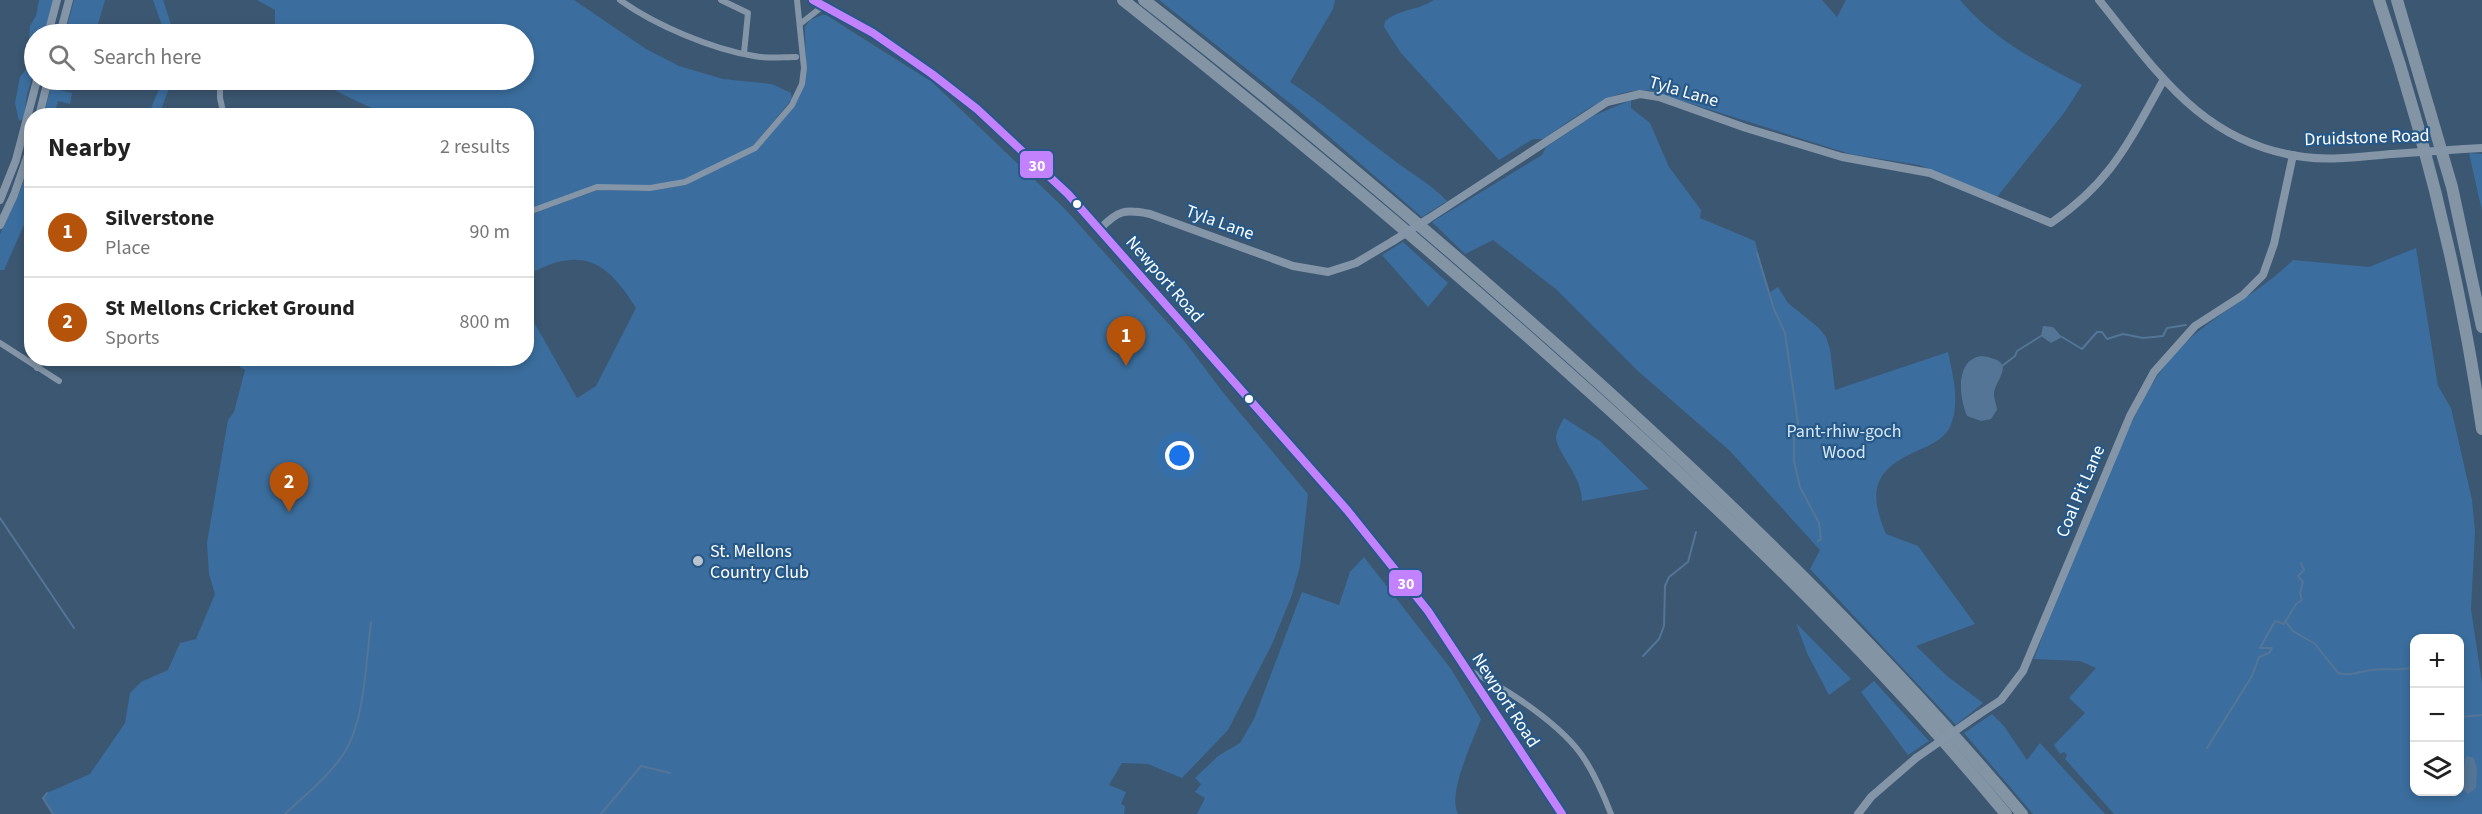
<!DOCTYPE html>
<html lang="en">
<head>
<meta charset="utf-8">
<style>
  :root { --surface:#fff; --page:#f6f6f6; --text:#222; --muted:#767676; --line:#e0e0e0; --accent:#b45309 }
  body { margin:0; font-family:"Source Sans 3",sans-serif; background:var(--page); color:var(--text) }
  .controls { position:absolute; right:18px; bottom:18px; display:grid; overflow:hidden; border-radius:12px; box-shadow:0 3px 9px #0003 }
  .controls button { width:54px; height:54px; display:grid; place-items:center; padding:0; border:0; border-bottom:2px solid var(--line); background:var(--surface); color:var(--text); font:30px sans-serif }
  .you { position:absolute; left:1180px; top:456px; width:21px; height:21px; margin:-15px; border:4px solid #fff; border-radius:50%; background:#1a73e8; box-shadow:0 0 0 9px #1a73e833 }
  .badge { display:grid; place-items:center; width:39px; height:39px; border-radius:50%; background:var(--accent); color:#fff; font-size:20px; font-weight:700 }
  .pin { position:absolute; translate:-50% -50px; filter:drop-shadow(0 2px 3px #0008) }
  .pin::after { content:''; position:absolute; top:32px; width:21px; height:18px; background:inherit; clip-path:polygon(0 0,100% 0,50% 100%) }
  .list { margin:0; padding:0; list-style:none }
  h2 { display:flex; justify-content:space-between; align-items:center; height:78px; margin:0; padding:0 24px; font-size:26px }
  h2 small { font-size:20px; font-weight:400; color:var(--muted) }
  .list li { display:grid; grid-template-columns:39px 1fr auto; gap:18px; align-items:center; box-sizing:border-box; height:90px; padding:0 24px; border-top:2px solid var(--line) }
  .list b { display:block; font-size:22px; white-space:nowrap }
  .list p { margin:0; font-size:20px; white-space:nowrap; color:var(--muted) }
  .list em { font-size:20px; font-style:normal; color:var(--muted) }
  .icon { flex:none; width:33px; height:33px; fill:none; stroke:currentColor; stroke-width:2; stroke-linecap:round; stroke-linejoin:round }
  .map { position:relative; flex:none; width:2482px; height:814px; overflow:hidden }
  .search { position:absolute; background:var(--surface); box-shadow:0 3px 9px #0003; left:24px; top:24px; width:510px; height:66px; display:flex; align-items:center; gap:15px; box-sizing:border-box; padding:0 21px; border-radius:33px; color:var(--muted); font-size:22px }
  .panel { position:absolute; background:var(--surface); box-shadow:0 3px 9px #0003; left:24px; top:108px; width:510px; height:258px; border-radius:24px }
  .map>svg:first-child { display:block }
  .green { fill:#3b6e9e; fill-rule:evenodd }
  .water { fill:#547596 }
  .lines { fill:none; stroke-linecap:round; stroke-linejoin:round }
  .stream { stroke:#547596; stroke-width:2 }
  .minor { stroke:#8395a7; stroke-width:6 }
  .tertiary { stroke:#8395a7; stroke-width:8 }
  .primary { stroke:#8293a5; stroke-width:10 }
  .motorway { stroke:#8394a5; stroke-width:12 }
  .tertiary-bridge { stroke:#8395a7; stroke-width:8 }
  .bus-1-casing { stroke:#265888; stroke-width:12 }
  .bus-1 { stroke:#c282fd; stroke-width:8 }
  .bus-dot { fill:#fff; stroke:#265888; stroke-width:2 }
  .poi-dot { fill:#bbc4ce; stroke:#265888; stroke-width:2 }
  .labels { text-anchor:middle; stroke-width:4.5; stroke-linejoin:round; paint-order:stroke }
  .street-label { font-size:18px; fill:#fff; stroke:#265888 }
  .park-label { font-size:18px; fill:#d6e8f7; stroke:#265888 }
  .poi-label { font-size:18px; fill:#fff; stroke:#265888; text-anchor:start }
  .line-badge { stroke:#265888; stroke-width:2 }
  .badge-label { font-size:16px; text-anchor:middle; font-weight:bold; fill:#fff }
</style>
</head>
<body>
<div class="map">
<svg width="2482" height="814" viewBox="0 0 2482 814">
  <rect width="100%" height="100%" fill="#3c5772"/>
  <g class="green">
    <polygon points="39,0 54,0 44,34 34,34 34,72 27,94 24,118 19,121 15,103 20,77 27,68 30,26 36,16"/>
    <polygon points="74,0 105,0 95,34 65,34"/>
    <polygon points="153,0 163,0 174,34 165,34"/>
    <polygon points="257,0 574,0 646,49 679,66 723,79 772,84 791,93 792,99 753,146 685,180 650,185 597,185 527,211 526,116 386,115 313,80 524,80 524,34 275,34 275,10"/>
    <path d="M1159,0H1335L1333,9L1290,82C1325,105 1357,133 1391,158C1410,173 1430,183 1447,201L1422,217L1296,108Z"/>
    <path d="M1434,0H1822L1837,17L1846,0H1960C1995,41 2035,60 2082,85L2064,113L1997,197L1919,165L1850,154L1648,90C1609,88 1575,118 1543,139H1533L1499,160L1401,53L1384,27L1385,21C1400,9 1419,10 1434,0Z"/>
    <path d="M822,15H826L932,82L1064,208L1185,342L1225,395L1308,494L1300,566L1292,595L1272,644L1228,730L1182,778L1148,764L1122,763L1109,785L1126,792L1121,804L1125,806L1124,814H53L43,798L47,793L90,774L125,723L130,693L141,682L168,670L180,643L196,639L215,594L209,574L207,543L228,420L234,412L245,370L227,359L526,358L527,272L533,275L527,310L577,398L596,386L636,308C609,264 584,246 535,271L527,267V216L598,190L649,191L685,185L749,154L794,106L806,67L805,27L810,20Z"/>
    <polygon points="163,80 172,80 159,115 155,115 156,108 148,115"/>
    <polygon points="51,88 72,93 70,104 58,101 54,115 43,116"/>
    <path d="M1631,100V108L1650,123L1669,167L1701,210L1700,218L1755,241L1769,293L1778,287L1788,303L1819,328L1826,337L1830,349L1835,390L1948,352C1953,376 1961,405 1949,429C1943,439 1929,446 1919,450C1875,469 1867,489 1886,534L1918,546L1975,624L1916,646L1947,676L1983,703L1956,725L1810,569L1820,550L1730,451L1639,372L1557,290L1493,240L1465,254L1432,222L1542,155L1546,147L1593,116Z"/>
    <polygon points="2469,153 2482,154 2482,211"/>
    <polygon points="31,157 31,209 4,270 0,270 0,234 20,191"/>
    <polygon points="1403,242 1448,283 1428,307 1382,255"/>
    <path d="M2416,248L2438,386L2451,408L2472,500L2475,532L2471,609L2482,683V814H2114L2065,759L2067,755L2064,752L2060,754L2054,745L2085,713L2069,698L2096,668L2080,661L2034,659C2060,588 2088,517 2120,448C2136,414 2152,377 2178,350C2213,314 2258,295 2293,260L2369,267ZM2414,638H2460V792H2414Z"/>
    <path d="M1564,418L1600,441L1649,489L1582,501C1582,475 1555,451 1556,436C1557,430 1561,424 1564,418Z"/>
    <path d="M1364,557L1451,669L1481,719C1473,741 1447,793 1458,814H1197L1205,798L1195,792L1201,784L1195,778L1218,756L1240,743L1254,719L1302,592L1339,605L1350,572Z"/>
    <polygon points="1796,623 1851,679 1829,695 1807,653"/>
    <polygon points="1874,681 1929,741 1908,755 1861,692"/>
    <polygon points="1992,714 2004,726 2027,760 2040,743 2105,814 2033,814 1964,733"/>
  </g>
  <g class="water">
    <polygon points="2043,326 2053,327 2062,337 2051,343 2041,336"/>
    <path d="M1981,356C2021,361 1994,379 1994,395C1994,400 1997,405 1997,410L1991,419L1981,421L1967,416C1959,396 1955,360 1981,356Z"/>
    <polygon points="2467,756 2474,758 2477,769 2476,788 2468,794 2462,789 2465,759"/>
  </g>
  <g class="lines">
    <g class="stream">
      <polyline points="1757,253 1774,309 1785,333 1798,423 1794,433 1794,461 1800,487 1819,523 1821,539 1818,541"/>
      <polyline points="2062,337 2082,349 2097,332 2102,332 2107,339 2123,334 2143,338 2163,336 2167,328 2186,325"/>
      <polyline points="2002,366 2015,356 2017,351 2041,336"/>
      <polyline points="0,518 74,628"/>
      <path d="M2285,621L2293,631L2315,644L2338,673C2352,677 2359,671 2372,670C2386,668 2397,671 2411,668L2414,671"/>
      <polyline points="1643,656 1659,639 1664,626 1665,586 1669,577 1688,562 1696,532"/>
      <polyline points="2460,717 2482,715"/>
      <polyline points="2207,748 2252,676 2259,657 2269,653 2272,648 2260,648 2275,621 2284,624 2296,604 2302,600 2300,593 2303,582 2298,576 2304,570 2301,563"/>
      <polyline points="47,793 43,798 53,814"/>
      <path d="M285,814C306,794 331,775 346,750C365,717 366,660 371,622"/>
      <polyline points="601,814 641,766 670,773"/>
    </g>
    <g class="minor">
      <path d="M620,0C655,25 711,49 754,56C767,59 782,57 796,57"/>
      <polyline points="721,0 748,13 744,53"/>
      <polyline points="800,24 823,6"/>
      <polyline points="220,80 220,98 224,116"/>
      <polyline points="526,213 597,187 650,188 685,182 755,148 792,105 802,84 804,68 797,0"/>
      <polyline points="0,343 59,381"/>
      <polyline points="37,368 44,358"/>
      <path d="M1470,671C1506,688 1564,726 1585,760C1596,777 1604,796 1611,814"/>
    </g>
    <g class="tertiary">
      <path d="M2099,0C2158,73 2203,144 2304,157C2333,161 2364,156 2392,154"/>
      <polyline points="48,34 57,0"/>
      <polyline points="60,34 69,0"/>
      <polyline points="39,116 48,80"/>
      <polyline points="2464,149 2482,148"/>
      <polyline points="0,200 16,160 37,80"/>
      <path d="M1428,219L1607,102L1640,94L1659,97L1746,128L1842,157L1930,173L2051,223C2112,181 2128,143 2163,81"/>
      <polyline points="0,225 14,195 32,143"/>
      <path d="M1100,229C1118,210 1125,209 1150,214L1293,266L1328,272L1356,263L1393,241"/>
      <polyline points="1978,715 2001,700 2023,671 2130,416 2154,372 2195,326 2243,295 2263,275 2274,244 2293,155"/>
      <polyline points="1858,814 1871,797 1916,758"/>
    </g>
    <polyline class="primary" points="813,0 873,33 932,74 977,109 1068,194 1347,510 1428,611 1562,814"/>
    <g class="motorway">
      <path d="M1123,0C1277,121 1427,246 1572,376C1726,513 1875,656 2006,814"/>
      <path d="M1144,0C1283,108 1419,223 1551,340C1718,489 1878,643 2022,814"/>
      <path d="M2379,0C2426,139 2461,284 2482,429"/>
      <polyline points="2397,0 2452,187 2482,327"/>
    </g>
    <g class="tertiary-bridge">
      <polyline points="2392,154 2464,149"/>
      <polyline points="1393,241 1428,219"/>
      <polyline points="1916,758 1978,715"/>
    </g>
    <g class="bus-1-casing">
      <polyline id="bus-1" points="813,0 873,33 932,74 977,109 1068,194 1347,510 1428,611 1562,814"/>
    </g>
    <use href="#bus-1" class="bus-1"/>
  </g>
  <g class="bus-dot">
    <circle cx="1077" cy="204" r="5"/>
    <circle cx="1249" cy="399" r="5"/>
  </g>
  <circle class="poi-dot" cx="698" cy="561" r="6"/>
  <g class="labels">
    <g class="street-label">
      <text transform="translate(1684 91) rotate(16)" y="6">Tyla Lane</text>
      <text transform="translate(2367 137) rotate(-2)" y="6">Druidstone Road</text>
      <text transform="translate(1220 222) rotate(20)" y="6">Tyla Lane</text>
      <text transform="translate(1165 279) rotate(49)" y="6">Newport Road</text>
      <text transform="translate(2080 491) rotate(-67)" y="6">Coal Pit Lane</text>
      <text transform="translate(1506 700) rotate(57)" y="6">Newport Road</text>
    </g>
    <g class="park-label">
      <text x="1844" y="437">Pant-rhiw-goch<tspan x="1844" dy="21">Wood</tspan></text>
    </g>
    <g class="poi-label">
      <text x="710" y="557">St. Mellons<tspan x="710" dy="21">Country Club</tspan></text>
    </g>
  </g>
  <g class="line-badge">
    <rect x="1019" y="150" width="35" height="29" rx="6" fill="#c282fd"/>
    <rect x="1388" y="569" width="35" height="28" rx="6" fill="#c282fd"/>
  </g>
  <g class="badge-label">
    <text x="1037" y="171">30</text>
    <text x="1406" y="589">30</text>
  </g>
</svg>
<div class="controls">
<button>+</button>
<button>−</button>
<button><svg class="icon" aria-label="layers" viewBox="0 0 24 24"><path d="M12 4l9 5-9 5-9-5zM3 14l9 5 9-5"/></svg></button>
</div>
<div class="you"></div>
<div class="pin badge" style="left:1126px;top:366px">1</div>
<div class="pin badge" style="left:289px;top:512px">2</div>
<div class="search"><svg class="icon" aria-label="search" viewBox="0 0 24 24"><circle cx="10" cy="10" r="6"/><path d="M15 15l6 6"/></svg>Search here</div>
<section class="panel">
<h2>Nearby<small>2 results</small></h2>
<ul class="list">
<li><span class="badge">1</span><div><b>Silverstone</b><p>Place</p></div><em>90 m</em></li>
<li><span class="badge">2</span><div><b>St Mellons Cricket Ground</b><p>Sports</p></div><em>800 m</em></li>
</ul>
</section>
</div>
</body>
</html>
